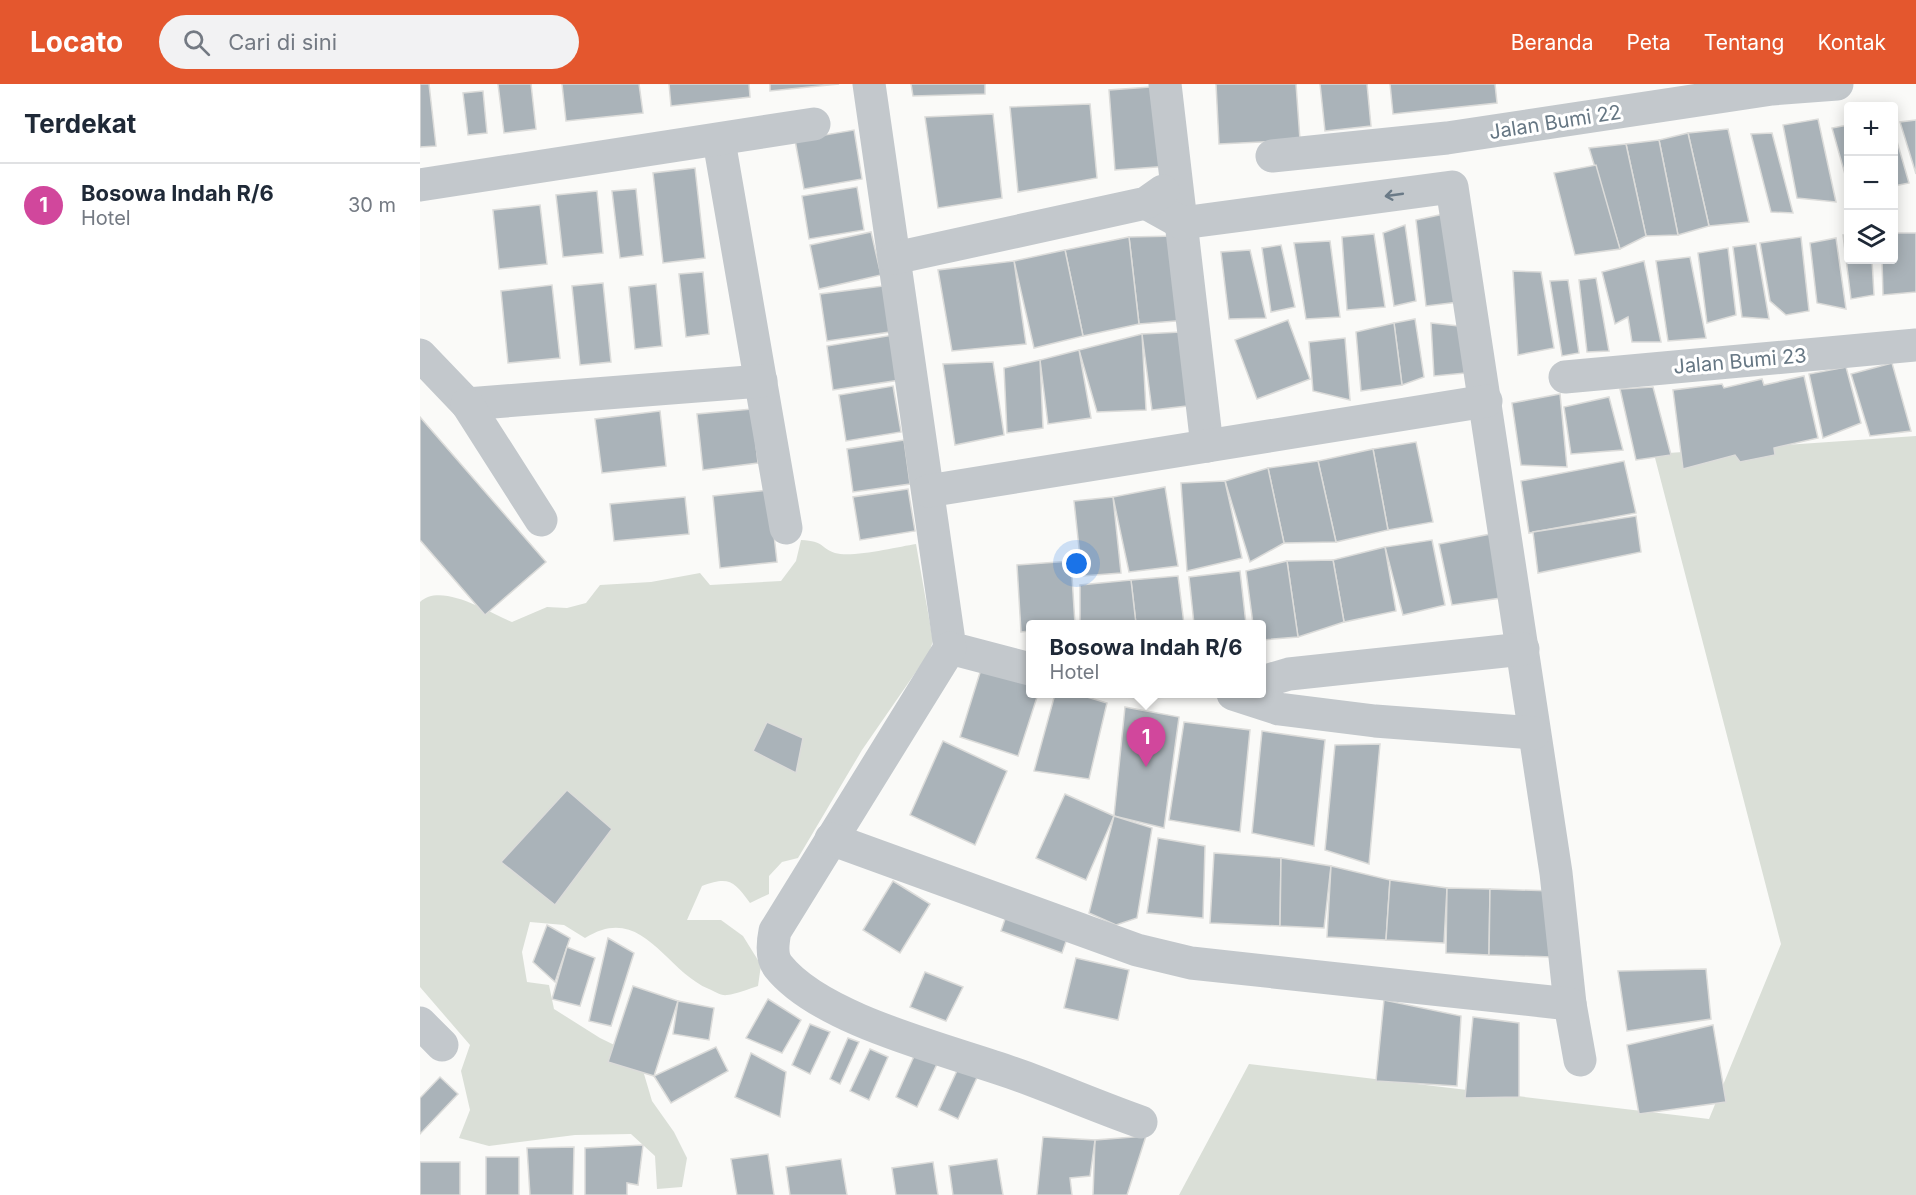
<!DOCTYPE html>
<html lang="id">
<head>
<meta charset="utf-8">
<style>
  :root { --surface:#fff; --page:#f2f2f3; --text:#1f2937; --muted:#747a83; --line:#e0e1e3; --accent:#e4572e }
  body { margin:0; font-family:Inter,sans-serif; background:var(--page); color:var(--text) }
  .controls { position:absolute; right:18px; top:18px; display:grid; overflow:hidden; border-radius:6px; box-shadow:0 3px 15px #0003 }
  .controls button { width:54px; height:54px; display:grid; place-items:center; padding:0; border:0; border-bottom:2px solid var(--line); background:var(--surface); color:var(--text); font:30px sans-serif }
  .you { position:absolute; left:657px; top:480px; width:21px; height:21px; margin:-15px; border:4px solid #fff; border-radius:50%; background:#1a73e8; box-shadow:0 0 0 9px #1a73e833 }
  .badge { display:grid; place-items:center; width:39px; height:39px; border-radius:50%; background:var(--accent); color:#fff; font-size:20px; font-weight:700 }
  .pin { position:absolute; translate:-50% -50px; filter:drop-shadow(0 2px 3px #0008) }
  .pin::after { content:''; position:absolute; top:32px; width:21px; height:18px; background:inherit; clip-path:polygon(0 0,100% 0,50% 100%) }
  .popup { position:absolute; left:606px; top:536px; width:240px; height:78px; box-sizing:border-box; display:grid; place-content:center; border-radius:6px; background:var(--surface); filter:drop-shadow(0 2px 4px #0005); font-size:20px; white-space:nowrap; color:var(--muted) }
  .popup b { font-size:22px; color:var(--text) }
  .popup::after { content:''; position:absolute; left:50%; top:100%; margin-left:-12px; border:12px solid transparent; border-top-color:var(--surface) }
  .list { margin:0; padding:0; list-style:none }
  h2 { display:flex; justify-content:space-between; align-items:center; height:78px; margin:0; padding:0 24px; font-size:26px }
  h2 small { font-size:20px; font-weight:400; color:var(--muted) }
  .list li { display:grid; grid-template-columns:39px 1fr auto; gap:18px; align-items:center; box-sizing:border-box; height:84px; padding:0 24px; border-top:2px solid var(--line) }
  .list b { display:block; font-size:22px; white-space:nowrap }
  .list p { margin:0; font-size:20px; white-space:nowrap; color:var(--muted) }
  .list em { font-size:20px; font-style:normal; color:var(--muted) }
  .icon { flex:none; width:33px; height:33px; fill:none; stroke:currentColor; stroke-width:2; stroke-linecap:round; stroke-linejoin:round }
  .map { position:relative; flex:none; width:1496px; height:1111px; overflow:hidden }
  header { display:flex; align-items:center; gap:36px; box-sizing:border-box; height:84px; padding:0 30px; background:var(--accent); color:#fff }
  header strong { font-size:28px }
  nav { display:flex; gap:33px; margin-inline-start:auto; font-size:21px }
  .search { width:420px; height:54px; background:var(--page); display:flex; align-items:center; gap:15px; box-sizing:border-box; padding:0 21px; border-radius:33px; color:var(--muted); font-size:22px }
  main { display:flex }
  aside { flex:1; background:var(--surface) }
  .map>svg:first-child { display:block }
  .green { fill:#dadfd7 }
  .building { fill:#aab3b9; stroke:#dcdcda; stroke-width:1.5 }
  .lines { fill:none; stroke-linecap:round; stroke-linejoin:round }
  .street { stroke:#c3c8cc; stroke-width:33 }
  .oneway { stroke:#6a7a87 }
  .labels { text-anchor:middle; stroke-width:6; stroke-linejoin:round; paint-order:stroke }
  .street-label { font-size:20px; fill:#657683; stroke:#fff }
</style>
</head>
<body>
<header>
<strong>Locato</strong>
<div class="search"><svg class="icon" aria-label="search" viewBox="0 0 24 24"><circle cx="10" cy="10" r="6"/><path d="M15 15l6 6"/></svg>Cari di sini</div>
<nav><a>Beranda</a><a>Peta</a><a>Tentang</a><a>Kontak</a></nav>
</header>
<main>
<aside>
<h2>Terdekat<small></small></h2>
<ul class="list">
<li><span class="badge" style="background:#d1479c">1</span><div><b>Bosowa Indah R/6</b><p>Hotel</p></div><em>30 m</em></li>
</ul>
</aside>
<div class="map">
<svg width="1496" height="1111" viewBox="0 0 1496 1111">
  <rect width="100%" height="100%" fill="#fafaf8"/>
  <g class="green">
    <polygon points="1496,352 1496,1111 759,1111 829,980 1289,1035 1361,860 1234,370"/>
    <path d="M381,456C405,457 400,464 415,469C432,474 477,463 496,460L513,557L509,569L442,666L378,774L362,778L349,792V810L330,819C314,797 309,792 282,802L267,836H301L323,852L341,881L338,902C328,905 317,910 307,911C301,912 294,907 289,905C244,886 222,818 165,854L144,841L110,838L102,868L107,898L129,901L134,925L180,954L219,973L232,1017L254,1048L267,1074L262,1103L237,1105L235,1072L211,1050L155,1051L69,1062L39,1054L50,1026L41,987L50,961L0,903V518C21,498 68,528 92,538L127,523L147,524L166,519L180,501L231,498L280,489L290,501L361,497L376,477Z"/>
  </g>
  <g class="building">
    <polygon points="0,0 9,0 16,62 0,63"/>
    <polygon points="78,0 111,0 116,45 84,49"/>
    <polygon points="142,0 219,0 223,29 146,37"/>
    <polygon points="249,0 329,0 330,13 251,22"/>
    <polygon points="350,0 419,0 350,7"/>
    <polygon points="491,0 565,0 565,10 493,12"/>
    <polygon points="796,0 876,0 880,56 799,60"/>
    <polygon points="900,0 947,0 951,42 905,47"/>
    <polygon points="970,0 1075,0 1077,19 973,30"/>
    <polygon points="744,2 750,82 695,86 689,6"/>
    <polygon points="63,7 67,49 48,51 43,9"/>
    <polygon points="670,20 677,94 598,108 590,23"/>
    <polygon points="573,30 582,114 518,124 505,33"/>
    <polygon points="1398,35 1416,118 1377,114 1363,41"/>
    <polygon points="1496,36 1496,90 1480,38"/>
    <polygon points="1428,41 1428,101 1412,44"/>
    <polygon points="1308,45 1329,138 1289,142 1268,49"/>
    <polygon points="434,46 442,95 384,105 375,56"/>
    <polygon points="1474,47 1489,99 1474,102"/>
    <polygon points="1268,49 1289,142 1258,151 1239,56"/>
    <polygon points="1352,49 1373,129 1351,128 1331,50"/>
    <polygon points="1239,56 1258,151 1226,152 1206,60"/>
    <polygon points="1206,60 1226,152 1200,165 1169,64"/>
    <polygon points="1176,81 1200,165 1155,171 1134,89"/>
    <polygon points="275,84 285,174 243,179 233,89"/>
    <polygon points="437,103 444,146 389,155 382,112"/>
    <polygon points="216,105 223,171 200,174 192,107"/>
    <polygon points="177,107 183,169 143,173 136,111"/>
    <polygon points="120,121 127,180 79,185 73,126"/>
    <polygon points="1033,128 1047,217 1006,222 996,136"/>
    <polygon points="985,141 996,217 974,222 963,149"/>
    <polygon points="451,148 461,191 399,205 390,161"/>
    <polygon points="1474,149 1496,149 1496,208 1463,211 1462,176 1474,176"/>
    <polygon points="954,150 965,223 927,226 922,153"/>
    <polygon points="1423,151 1428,151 1428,176 1452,176 1454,211 1431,215"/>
    <polygon points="757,152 768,236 719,240 709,153"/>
    <polygon points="709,153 719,240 663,252 645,166"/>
    <polygon points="1381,153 1389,227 1366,231 1350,217 1340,159"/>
    <polygon points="1416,154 1426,225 1397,219 1390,159"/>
    <polygon points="910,157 920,233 886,235 874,159"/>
    <polygon points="1336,160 1349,235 1322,233 1313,163"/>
    <polygon points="861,161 875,223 851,228 842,164"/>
    <polygon points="1308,164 1316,231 1287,239 1278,169"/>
    <polygon points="645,166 663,252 614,264 594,177"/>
    <polygon points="830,166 846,234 809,235 801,168"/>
    <polygon points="1270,173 1286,254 1248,257 1236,177"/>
    <polygon points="594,177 606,260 532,267 518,186"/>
    <polygon points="1224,177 1241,258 1212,258 1208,233 1195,240 1182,188"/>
    <polygon points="1093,187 1121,188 1134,264 1098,271"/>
    <polygon points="283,188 289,250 266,253 259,190"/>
    <polygon points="1176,194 1189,267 1167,268 1159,196"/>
    <polygon points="1148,196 1159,269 1142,272 1130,197"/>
    <polygon points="183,199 191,278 160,281 152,202"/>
    <polygon points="236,200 242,262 215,265 209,203"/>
    <polygon points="132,201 140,274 88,279 81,207"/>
    <polygon points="463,202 470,248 407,257 400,210"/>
    <polygon points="995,235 1004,293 982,301 974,239"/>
    <polygon points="868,236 890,295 837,315 815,256"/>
    <polygon points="974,239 982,301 941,307 936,248"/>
    <polygon points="1011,239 1048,243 1056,288 1014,292"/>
    <polygon points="761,248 767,322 732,326 722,250"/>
    <polygon points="722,250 726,326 677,328 659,266"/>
    <polygon points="473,251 480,296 413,306 407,262"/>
    <polygon points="925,254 930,316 893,307 889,258"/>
    <polygon points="659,266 671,334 628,340 620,276"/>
    <polygon points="620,276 623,344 587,349 584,284"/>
    <polygon points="573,278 584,351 535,361 523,280"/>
    <polygon points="1472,279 1491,347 1450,352 1431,290"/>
    <polygon points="1426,283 1441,339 1403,354 1389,290"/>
    <polygon points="1384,292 1398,354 1354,364 1355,371 1320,378 1315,371 1263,385 1253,306 1302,300 1304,304 1342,295 1344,301"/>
    <polygon points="473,302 481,348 426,357 419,311"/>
    <polygon points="1233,303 1251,371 1216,376 1200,305"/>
    <polygon points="1140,310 1147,383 1101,381 1092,319"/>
    <polygon points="1189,313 1203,366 1151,370 1144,323"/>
    <polygon points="332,325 338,379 283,386 277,330"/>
    <polygon points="240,327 246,382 182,389 175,335"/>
    <polygon points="0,333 126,478 65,531 0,456"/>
    <polygon points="484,356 490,400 433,408 427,365"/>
    <polygon points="996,358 1013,438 968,446 953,365"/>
    <polygon points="953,365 968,446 916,458 898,377"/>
    <polygon points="898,377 916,458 864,459 848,384"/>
    <polygon points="1204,377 1216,429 1109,449 1101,397"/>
    <polygon points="848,384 864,459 830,478 805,397"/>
    <polygon points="805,397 822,474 767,487 761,399"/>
    <polygon points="745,403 758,482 709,488 693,413"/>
    <polygon points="488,405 495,447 440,456 433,413"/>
    <polygon points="349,406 357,478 300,484 293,412"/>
    <polygon points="265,413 269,450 194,457 190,420"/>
    <polygon points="693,413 701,489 662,492 654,417"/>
    <polygon points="1216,432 1221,468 1118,489 1113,448"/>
    <polygon points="1076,449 1088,513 1032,521 1019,460"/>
    <polygon points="1012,456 1025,521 983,531 965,463"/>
    <polygon points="965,463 976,527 924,538 913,476"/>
    <polygon points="913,476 924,538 878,553 867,477"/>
    <polygon points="651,477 655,540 610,540 610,547 601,548 597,481"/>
    <polygon points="867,477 878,553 842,556 842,540 833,540 826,487"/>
    <polygon points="820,487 826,540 774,540 769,493"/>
    <polygon points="758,492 764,540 716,540 711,496"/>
    <polygon points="711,496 716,540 660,540 660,501"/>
    <polygon points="563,579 610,593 610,610 618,610 598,672 540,653"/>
    <polygon points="635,610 657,610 687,619 669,695 614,687"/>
    <polygon points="705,623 759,633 744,744 694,732"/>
    <polygon points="347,638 383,654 376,689 333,667"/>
    <polygon points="764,638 830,646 820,748 749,736"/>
    <polygon points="842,647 905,656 894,762 832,749"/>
    <polygon points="523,657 587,687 555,761 490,731"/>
    <polygon points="960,660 949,780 905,766 915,661"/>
    <polygon points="147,706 192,745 135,821 81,778"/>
    <polygon points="645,710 694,732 666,796 616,774"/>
    <polygon points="694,732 732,744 717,834 696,841 669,829"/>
    <polygon points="738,754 785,762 783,834 727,829"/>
    <polygon points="794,769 861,774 860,842 790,839"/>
    <polygon points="861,774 911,782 904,844 860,842"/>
    <polygon points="911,782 970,796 966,856 907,853"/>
    <polygon points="970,796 1027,804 1024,859 966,856"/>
    <polygon points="473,797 510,820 480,869 443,846"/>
    <polygon points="1027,804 1070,805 1069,871 1026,869"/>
    <polygon points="1070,805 1133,807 1132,873 1069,871"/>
    <polygon points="589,823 650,846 642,869 581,847"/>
    <polygon points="127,841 150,854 135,898 113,878"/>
    <polygon points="188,854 214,869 191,942 169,937"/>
    <polygon points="147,863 175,874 160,922 132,915"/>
    <polygon points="656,874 709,886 698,936 644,924"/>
    <polygon points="1286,885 1291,935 1207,947 1198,887"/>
    <polygon points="505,888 543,903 526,937 490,923"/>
    <polygon points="213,902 258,917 234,992 188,978"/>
    <polygon points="348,915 381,936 362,969 326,954"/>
    <polygon points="964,916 1041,932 1037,1002 956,997"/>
    <polygon points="258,917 294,924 289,956 253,950"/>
    <polygon points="1053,933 1099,939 1099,1013 1045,1014"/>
    <polygon points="390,940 410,948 390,990 372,981"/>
    <polygon points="1293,941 1306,1018 1219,1030 1207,961"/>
    <polygon points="428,954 439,958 420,1000 410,995"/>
    <polygon points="296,963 308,987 251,1019 234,992"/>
    <polygon points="450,965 468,973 449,1016 430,1007"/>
    <polygon points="331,969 366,988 360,1033 315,1013"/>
    <polygon points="495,970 517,980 497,1023 476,1013"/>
    <polygon points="541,978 560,987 538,1035 519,1026"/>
    <polygon points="20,993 38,1010 0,1050 0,1014"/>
    <polygon points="726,1052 707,1111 673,1111 675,1056"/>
    <polygon points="623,1053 675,1056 670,1092 650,1094 652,1111 617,1111"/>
    <polygon points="223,1061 218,1101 207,1099 207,1111 165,1111 165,1064"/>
    <polygon points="154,1063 153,1111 110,1111 107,1064"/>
    <polygon points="348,1070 354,1111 317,1111 311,1075"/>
    <rect x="66" y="1073" width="33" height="38"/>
    <polygon points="421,1075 427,1111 370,1111 366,1083"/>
    <polygon points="577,1075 583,1111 533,1111 529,1082"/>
    <rect x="0" y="1078" width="40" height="33"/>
    <polygon points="513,1078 518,1111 476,1111 472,1084"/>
  </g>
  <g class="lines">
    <g class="street">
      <polyline points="449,0 530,564 610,585"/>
      <polyline points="745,0 787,362"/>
      <polyline points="299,57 366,444"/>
      <polyline points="852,72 1027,54 1352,5 1417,0"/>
      <polyline points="0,101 394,40"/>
      <polyline points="726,119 762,139 1032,103 1136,789 1150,920 1160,976"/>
      <polyline points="475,174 726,119 743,107"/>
      <polyline points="0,271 47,320 341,297"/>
      <polyline points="1145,293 1496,261"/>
      <polyline points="47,320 121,436"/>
      <polyline points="508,407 1066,317"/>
      <path d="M530,564L355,847C353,857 351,873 358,882C402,938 534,967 601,992C642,1007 681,1024 721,1038"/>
      <polyline points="842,598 869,590 1103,565"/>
      <polyline points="813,610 859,625 955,637 1114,649"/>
      <polyline points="411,755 717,866 771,879 1150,920"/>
      <polyline points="0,939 22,961"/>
    </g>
  </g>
  <defs><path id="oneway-shaft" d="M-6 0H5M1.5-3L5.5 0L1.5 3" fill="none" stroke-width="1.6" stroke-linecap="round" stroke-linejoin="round" transform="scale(1.5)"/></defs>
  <use class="oneway" href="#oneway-shaft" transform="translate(974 111) rotate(172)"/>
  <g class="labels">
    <g class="street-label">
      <text transform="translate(1135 38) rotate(-9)" y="7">Jalan Bumi 22</text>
      <text transform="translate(1320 277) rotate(-5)" y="7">Jalan Bumi 23</text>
    </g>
  </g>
</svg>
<div class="controls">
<button>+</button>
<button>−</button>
<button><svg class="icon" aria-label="layers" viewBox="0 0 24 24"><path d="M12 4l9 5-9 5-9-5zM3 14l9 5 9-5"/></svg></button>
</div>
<div class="you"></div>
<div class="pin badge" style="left:726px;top:683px;background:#d1479c">1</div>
<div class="popup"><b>Bosowa Indah R/6</b>Hotel</div>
</div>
</main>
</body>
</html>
